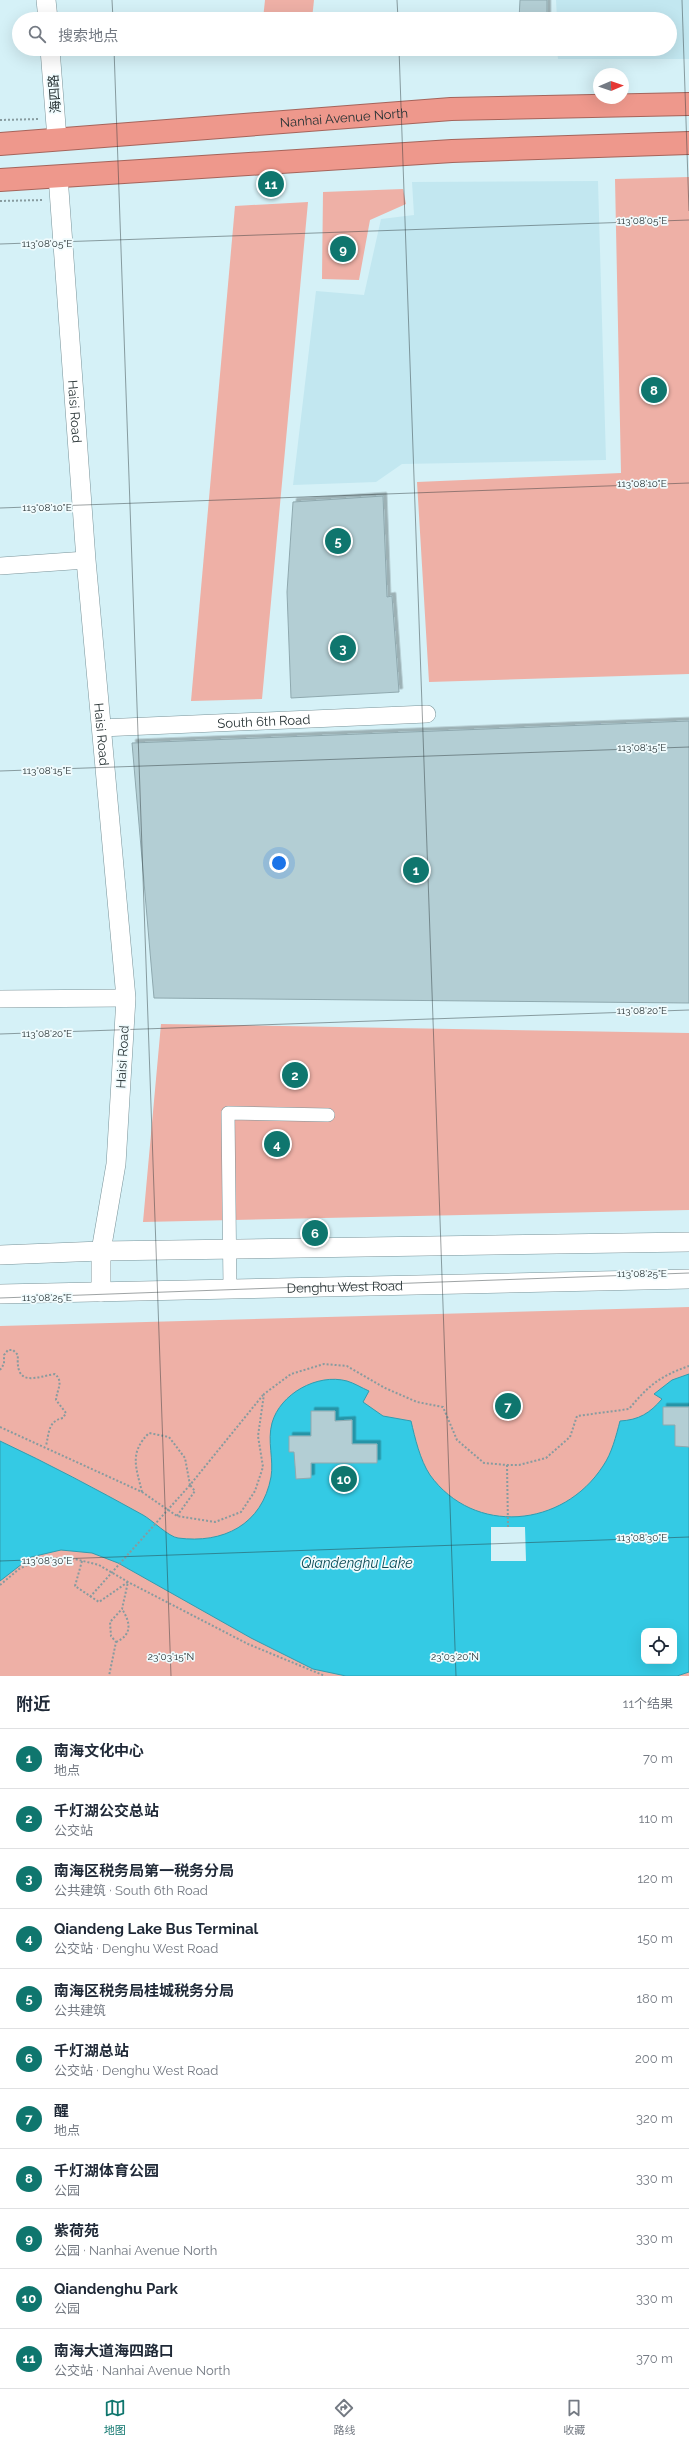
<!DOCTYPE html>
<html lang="zh">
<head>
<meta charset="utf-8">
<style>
  :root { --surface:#fff; --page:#f2f2f3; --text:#1f2937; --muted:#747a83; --line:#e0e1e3; --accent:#0f766e }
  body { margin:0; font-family:Raleway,"Noto Sans SC",sans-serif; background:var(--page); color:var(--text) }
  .controls { position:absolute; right:12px; bottom:12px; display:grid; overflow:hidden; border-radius:8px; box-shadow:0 4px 16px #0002 }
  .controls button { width:36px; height:36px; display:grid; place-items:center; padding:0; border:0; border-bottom:1px solid var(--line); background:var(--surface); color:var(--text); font:20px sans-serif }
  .compass { position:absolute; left:593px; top:68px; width:36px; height:36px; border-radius:50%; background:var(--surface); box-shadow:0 4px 16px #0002; rotate:88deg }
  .you { position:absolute; left:279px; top:863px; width:14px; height:14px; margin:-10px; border:3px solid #fff; border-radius:50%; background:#1a73e8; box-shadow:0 0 0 6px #1a73e833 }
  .badge { display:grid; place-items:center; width:26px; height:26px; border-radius:50%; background:var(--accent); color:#fff; font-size:13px; font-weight:700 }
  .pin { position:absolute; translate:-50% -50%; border:2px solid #fff; box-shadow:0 1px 4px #0006 }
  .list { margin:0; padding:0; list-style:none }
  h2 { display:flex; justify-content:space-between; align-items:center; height:52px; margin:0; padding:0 16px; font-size:17px }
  h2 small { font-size:13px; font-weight:400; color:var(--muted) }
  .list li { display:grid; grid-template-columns:26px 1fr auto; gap:12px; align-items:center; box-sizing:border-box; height:60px; padding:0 16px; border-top:1px solid var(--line) }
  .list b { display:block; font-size:15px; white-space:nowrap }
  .list p { margin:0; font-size:13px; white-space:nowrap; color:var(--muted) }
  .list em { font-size:13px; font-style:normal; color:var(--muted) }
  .icon { flex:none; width:22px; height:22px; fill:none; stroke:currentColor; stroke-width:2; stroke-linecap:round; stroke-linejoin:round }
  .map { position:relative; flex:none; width:689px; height:1676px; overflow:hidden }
  .search { position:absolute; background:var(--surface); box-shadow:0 4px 16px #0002; left:12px; right:12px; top:12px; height:44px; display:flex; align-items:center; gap:10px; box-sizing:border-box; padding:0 14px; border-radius:22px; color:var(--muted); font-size:15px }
  .sheet { height:712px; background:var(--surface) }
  nav { display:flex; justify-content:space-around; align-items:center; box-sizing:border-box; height:56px; border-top:1px solid var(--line); background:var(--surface); font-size:11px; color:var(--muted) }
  nav a { display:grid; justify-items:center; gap:2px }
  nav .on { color:var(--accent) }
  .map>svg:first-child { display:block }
  .built { fill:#c2e7f0 }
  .park { fill:#eeb0a6; fill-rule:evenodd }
  .water { fill:#34cae4; stroke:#309db0; fill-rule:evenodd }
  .pier { fill:#d5f1f7 }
  .building { fill:#b3ced4; stroke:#8fa9af; filter:url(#shadow) }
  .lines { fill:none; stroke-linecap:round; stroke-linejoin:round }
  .minor-casing { stroke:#7a949a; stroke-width:14 }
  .tertiary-casing { stroke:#7a949a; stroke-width:18 }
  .secondary-casing { stroke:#7a949a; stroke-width:20 }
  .trunk-casing { stroke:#a5645b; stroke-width:24 }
  .path { stroke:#879b9f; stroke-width:2; stroke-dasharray:2 2; stroke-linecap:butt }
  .minor { stroke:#fff; stroke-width:13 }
  .tertiary { stroke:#fff; stroke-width:17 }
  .secondary { stroke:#fff; stroke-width:19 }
  .trunk { stroke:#ee988c; stroke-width:22 }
  .path-bridge { stroke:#879b9f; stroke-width:2; stroke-dasharray:2 2; stroke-linecap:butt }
  .ticks { fill:none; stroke:#283335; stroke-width:1; stroke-opacity:0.45 }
  .labels { text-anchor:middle; stroke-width:3.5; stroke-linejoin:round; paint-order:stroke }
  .street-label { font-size:13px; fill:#283335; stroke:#f0fbfd }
  .water-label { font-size:14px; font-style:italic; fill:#0c4b56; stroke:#f0fbfd }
  .ticks-label { font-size:10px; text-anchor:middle; fill:#283335; stroke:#f0fbfd; stroke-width:3.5; stroke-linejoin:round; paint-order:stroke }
</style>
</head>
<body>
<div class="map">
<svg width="689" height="1676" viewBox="0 0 689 1676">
  <defs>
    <filter id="shadow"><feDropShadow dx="3.5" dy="-3.5" stdDeviation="0" flood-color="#0004"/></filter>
  </defs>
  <rect width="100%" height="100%" fill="#d5f1f7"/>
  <g class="built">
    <polygon points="556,0 689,0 689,59 558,59 557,49 670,49 670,19 557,19"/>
    <polygon points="598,181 606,460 402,464 376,482 293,485 316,291 364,295 381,219 414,215 412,182"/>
  </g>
  <g class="park">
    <polygon points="265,0 314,0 312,19 263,19"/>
    <polygon points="689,177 689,674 429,682 417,482 621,473 615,179"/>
    <polygon points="403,189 406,204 370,220 359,280 322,279 323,192"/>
    <polygon points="308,202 262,699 191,701 235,206"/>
    <polygon points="161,1024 689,1033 689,1210 143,1222"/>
    <path d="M689,1307V1676H0V1326ZM644,1631H674V1661H644Z"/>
  </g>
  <path class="water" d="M689,1374V1672L677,1676H346L313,1669L251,1638L118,1563L92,1553L61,1550L31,1557L0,1581V1441C49,1464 96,1489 143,1515C152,1520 169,1537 178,1538C223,1544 262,1525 271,1477C274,1460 267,1441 272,1423C280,1394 317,1373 347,1381C354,1383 362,1388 369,1391L363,1402L383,1416L411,1421C415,1438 420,1460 430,1475C474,1536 563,1528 603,1466C612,1453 616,1436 620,1421C639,1420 650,1413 662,1399L654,1394L672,1380ZM644,1631H674V1661H644Z"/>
  <polygon class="pier" points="491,1527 525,1527 526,1561 491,1561"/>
  <g class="building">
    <polygon points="520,0 547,0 547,19 519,19"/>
    <polygon points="383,496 387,597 392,596 399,692 291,698 287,592 293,502"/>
    <polygon points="689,721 689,1003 154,998 132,743"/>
    <polygon points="663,1407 689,1407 689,1447 675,1446 675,1425 663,1425"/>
    <polygon points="311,1411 335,1411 335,1421 352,1420 352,1444 377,1444 377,1463 311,1463 311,1478 296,1479 294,1452 289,1452 289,1436 311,1436"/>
  </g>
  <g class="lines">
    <g class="minor-casing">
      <polyline id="minor" points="230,1289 228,1113 328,1115"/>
    </g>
    <g class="tertiary-casing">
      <g id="tertiary">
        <polyline points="0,566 86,560"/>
        <path id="s1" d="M101,728L427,714"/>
        <polyline points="0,999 126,998"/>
      </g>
    </g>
    <g class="secondary-casing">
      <g id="secondary">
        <polyline points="46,0 48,19"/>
        <polyline points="50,49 57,139"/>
        <path id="s2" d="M58,176L86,560L126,998L116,1164L101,1251V1292"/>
        <polyline points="0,1255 101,1251 689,1242"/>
        <path id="s3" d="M0,1294L689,1279"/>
      </g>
    </g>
    <g class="trunk-casing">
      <g id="trunk">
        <path id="s4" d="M0,144L451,109L689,104"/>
        <polyline points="0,180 452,151 689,143"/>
      </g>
    </g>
    <g class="path">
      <polyline points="0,120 40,119"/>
      <polyline points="0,201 44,200"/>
      <path d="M0,1370L4,1364V1355L8,1350H13L18,1355C15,1388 36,1377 55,1374C64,1382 57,1389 56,1400L66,1413L63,1418C48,1421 49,1433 46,1446"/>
      <path d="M0,1427L142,1492L177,1516L215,1522L241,1512L255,1491L263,1467L258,1436L264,1394L291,1374L324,1364L347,1366L385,1388L417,1402L443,1407L457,1440L484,1463L507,1465H519L546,1458L570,1437L577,1416L629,1409C648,1386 660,1376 689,1366"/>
      <polyline points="507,1465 508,1527"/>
      <path d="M142,1492C136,1467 129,1453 149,1433L169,1437L185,1458L190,1485L263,1395"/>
      <polyline points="177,1516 195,1491 190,1485"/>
      <polyline points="82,1561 75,1586 99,1602 128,1582 122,1609 110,1622 111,1636 116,1642 109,1676"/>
      <polyline points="0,1585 19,1569 40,1559 71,1558 99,1565 128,1582 248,1644 325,1676"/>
      <path d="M116,1642C132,1635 131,1623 122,1609"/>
    </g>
    <use href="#minor" class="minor"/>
    <use href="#tertiary" class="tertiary"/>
    <use href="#secondary" class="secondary"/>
    <use href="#trunk" class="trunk"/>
    <polyline class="path-bridge" points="90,1597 190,1485"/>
  </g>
  <path class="ticks" d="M112,0L113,19M397,0L398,19M682,0L689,211M114,49L171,1676M399,49L456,1676M0,244L689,220M0,508L689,483M0,771L689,747M0,1034L689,1010M0,1298L689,1273M0,1561L689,1537"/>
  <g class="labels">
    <g class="street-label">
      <text transform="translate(54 94) rotate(-94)" y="5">海四路</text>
      <text dy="5" stroke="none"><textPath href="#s4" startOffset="345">Nanhai Avenue North</textPath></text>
      <text dy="5" stroke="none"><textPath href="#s2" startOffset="236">Haisi Road</textPath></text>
      <text dy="5" stroke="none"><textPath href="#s1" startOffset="163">South 6th Road</textPath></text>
      <text dy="5" stroke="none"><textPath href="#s2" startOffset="560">Haisi Road</textPath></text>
      <text transform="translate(122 1057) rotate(-87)" y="5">Haisi Road</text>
      <text dy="5" stroke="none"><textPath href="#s3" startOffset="345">Denghu West Road</textPath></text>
    </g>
    <g class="water-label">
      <text x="357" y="1568">Qiandenghu Lake</text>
    </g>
  </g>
  <g class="ticks-label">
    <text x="642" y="224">113°08'05"E</text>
    <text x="47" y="247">113°08'05"E</text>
    <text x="642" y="487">113°08'10"E</text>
    <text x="47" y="511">113°08'10"E</text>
    <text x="642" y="751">113°08'15"E</text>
    <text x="47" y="774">113°08'15"E</text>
    <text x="642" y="1014">113°08'20"E</text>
    <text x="47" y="1037">113°08'20"E</text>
    <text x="642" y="1277">113°08'25"E</text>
    <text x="47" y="1301">113°08'25"E</text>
    <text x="642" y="1541">113°08'30"E</text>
    <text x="47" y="1564">113°08'30"E</text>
    <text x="171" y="1660">23°03'15"N</text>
    <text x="455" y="1660">23°03'20"N</text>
  </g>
</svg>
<div class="controls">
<button><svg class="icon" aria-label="locate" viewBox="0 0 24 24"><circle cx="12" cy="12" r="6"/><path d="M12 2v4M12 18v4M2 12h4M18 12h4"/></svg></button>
</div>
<svg class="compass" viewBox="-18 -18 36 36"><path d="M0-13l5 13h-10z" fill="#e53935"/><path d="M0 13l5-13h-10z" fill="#747a83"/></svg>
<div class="you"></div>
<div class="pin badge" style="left:416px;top:870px">1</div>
<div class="pin badge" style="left:295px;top:1075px">2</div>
<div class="pin badge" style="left:343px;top:648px">3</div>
<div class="pin badge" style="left:277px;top:1144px">4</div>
<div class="pin badge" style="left:338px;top:541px">5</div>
<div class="pin badge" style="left:315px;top:1233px">6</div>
<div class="pin badge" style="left:508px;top:1406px">7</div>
<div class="pin badge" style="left:654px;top:390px">8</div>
<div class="pin badge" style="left:343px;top:249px">9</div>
<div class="pin badge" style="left:344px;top:1479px">10</div>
<div class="pin badge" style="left:271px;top:184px">11</div>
<div class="search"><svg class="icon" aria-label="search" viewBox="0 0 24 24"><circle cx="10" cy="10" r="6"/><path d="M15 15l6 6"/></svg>搜索地点</div>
</div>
<section class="sheet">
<h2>附近<small>11个结果</small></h2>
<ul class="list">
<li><span class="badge">1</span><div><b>南海文化中心</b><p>地点</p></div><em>70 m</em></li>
<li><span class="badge">2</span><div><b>千灯湖公交总站</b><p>公交站</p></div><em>110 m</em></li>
<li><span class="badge">3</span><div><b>南海区税务局第一税务分局</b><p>公共建筑 · South 6th Road</p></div><em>120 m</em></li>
<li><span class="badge">4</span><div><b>Qiandeng Lake Bus Terminal</b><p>公交站 · Denghu West Road</p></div><em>150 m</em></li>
<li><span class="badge">5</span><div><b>南海区税务局桂城税务分局</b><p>公共建筑</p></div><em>180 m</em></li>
<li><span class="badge">6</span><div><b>千灯湖总站</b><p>公交站 · Denghu West Road</p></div><em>200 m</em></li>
<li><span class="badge">7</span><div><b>醒</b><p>地点</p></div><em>320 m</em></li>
<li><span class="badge">8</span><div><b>千灯湖体育公园</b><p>公园</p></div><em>330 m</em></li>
<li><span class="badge">9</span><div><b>紫荷苑</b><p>公园 · Nanhai Avenue North</p></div><em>330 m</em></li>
<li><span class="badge">10</span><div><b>Qiandenghu Park</b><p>公园</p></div><em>330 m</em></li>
<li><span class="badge">11</span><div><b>南海大道海四路口</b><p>公交站 · Nanhai Avenue North</p></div><em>370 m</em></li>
</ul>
</section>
<nav>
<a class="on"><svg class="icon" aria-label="map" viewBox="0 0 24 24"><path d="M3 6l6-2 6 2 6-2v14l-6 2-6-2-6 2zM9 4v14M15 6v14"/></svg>地图</a>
<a><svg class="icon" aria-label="directions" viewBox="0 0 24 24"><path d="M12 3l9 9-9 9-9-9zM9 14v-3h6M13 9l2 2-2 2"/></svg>路线</a>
<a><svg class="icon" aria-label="saved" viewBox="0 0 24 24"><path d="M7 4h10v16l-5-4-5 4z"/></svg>收藏</a>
</nav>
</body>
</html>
